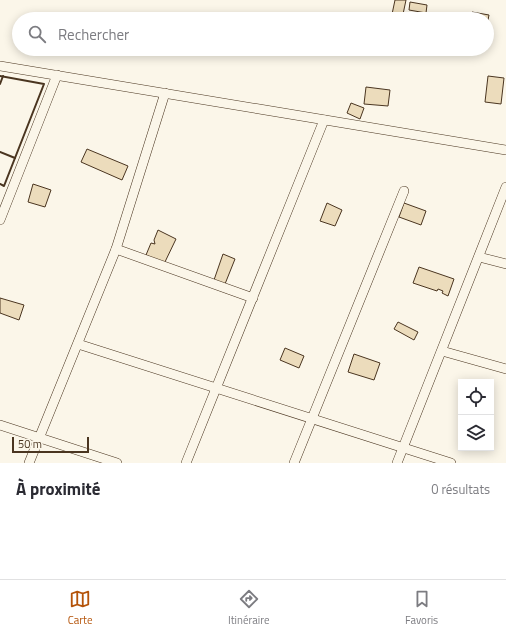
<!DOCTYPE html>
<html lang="fr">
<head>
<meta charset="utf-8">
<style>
  :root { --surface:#fff; --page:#f7f7f7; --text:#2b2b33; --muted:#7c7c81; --line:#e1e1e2; --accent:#b45309 }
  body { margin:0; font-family:"Titillium Web",sans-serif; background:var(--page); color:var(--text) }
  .controls { position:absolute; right:12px; bottom:12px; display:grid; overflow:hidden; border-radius:0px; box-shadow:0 2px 10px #0003 }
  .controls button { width:36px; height:36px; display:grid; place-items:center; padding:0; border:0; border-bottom:1px solid var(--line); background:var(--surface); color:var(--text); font:20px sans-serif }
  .scale { position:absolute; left:12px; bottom:10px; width:77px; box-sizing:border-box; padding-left:4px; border:2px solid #4a3520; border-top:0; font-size:11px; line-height:14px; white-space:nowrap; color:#4a3520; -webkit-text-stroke:3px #fbf6e9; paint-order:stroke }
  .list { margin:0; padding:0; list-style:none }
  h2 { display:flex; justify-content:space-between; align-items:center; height:52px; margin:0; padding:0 16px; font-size:17px }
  h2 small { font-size:13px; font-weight:400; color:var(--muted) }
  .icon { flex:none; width:22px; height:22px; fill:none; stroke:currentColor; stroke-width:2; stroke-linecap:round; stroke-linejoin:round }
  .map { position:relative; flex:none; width:506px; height:463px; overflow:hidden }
  .search { position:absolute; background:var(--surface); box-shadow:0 2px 10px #0003; left:12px; right:12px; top:12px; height:44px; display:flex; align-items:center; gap:10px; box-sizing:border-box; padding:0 14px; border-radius:22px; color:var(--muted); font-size:15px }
  .sheet { height:116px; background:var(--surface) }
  nav { display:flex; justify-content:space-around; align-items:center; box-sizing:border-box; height:56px; border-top:1px solid var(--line); background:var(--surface); font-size:11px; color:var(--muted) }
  nav a { display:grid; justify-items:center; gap:2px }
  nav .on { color:var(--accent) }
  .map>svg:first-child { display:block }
  .building { fill:#ecdcbc; stroke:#4a3520 }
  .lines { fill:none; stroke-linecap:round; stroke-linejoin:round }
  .street-casing { stroke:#4a3520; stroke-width:10 }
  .street { stroke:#fbf6e9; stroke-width:9 }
  .wall { stroke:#4a3520; stroke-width:2 }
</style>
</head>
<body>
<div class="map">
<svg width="506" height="463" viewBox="0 0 506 463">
  <rect width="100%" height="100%" fill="#fbf6e9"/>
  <g class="building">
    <polygon points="395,0 406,0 402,19 391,19"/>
    <polygon points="410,2 427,5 426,13 409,10"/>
    <polygon points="472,12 489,15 487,25 487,19 470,19"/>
    <rect x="408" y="13" width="8" height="6"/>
    <polygon points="488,76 504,78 501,104 485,102"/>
    <polygon points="366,87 390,90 388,106 364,104"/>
    <polygon points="351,103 364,108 360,119 347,113"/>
    <polygon points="87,149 128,166 122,180 81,162"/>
    <polygon points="33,184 51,190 45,207 28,202"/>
    <polygon points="327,203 342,210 335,226 320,221"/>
    <polygon points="404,203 426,211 421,225 399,217"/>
    <polygon points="158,230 176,239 164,264 146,255 151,243 155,244 154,240"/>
    <polygon points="223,254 235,259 225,284 214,280"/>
    <polygon points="419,267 454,279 448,296 442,293 443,291 438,289 437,291 413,283"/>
    <polygon points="0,298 24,305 19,320 0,313"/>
    <polygon points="398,322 418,332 414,340 394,329"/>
    <polygon points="285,348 304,356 299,368 280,360"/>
    <polygon points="354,354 380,363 374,380 348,372"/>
  </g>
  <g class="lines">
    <g class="street-casing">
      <g id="street">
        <polyline points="0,66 506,150"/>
        <polyline points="0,220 57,75"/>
        <polyline points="116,249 253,298"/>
        <polyline points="479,257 506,264"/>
        <polyline points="78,344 451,463"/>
        <polyline points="442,351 506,369"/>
        <polyline points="0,425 117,463"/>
        <polyline points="29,463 116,249 165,93"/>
        <polyline points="186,463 324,120"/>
        <polyline points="294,463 404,191"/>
        <polyline points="397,463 506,187"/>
      </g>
    </g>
    <use href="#street" class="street"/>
    <g class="wall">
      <polyline points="0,76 44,84 4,186 0,184"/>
      <polyline points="0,84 3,76"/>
      <polyline points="0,152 15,158"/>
    </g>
  </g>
</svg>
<div class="controls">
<button><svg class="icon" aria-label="locate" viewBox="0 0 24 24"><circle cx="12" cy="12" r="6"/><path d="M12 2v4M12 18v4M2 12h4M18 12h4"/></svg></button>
<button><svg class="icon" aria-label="layers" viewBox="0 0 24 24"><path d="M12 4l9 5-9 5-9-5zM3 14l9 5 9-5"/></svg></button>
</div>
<div class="scale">50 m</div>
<div class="search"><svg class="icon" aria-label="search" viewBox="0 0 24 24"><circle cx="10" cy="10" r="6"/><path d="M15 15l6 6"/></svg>Rechercher</div>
</div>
<section class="sheet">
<h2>À proximité<small>0 résultats</small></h2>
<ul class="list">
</ul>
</section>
<nav>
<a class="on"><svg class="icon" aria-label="map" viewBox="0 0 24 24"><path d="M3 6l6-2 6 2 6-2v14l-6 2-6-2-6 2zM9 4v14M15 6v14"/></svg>Carte</a>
<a><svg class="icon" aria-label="directions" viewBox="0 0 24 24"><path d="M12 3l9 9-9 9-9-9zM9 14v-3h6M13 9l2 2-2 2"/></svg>Itinéraire</a>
<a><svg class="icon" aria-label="saved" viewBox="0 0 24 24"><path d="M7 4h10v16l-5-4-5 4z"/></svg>Favoris</a>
</nav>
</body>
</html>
